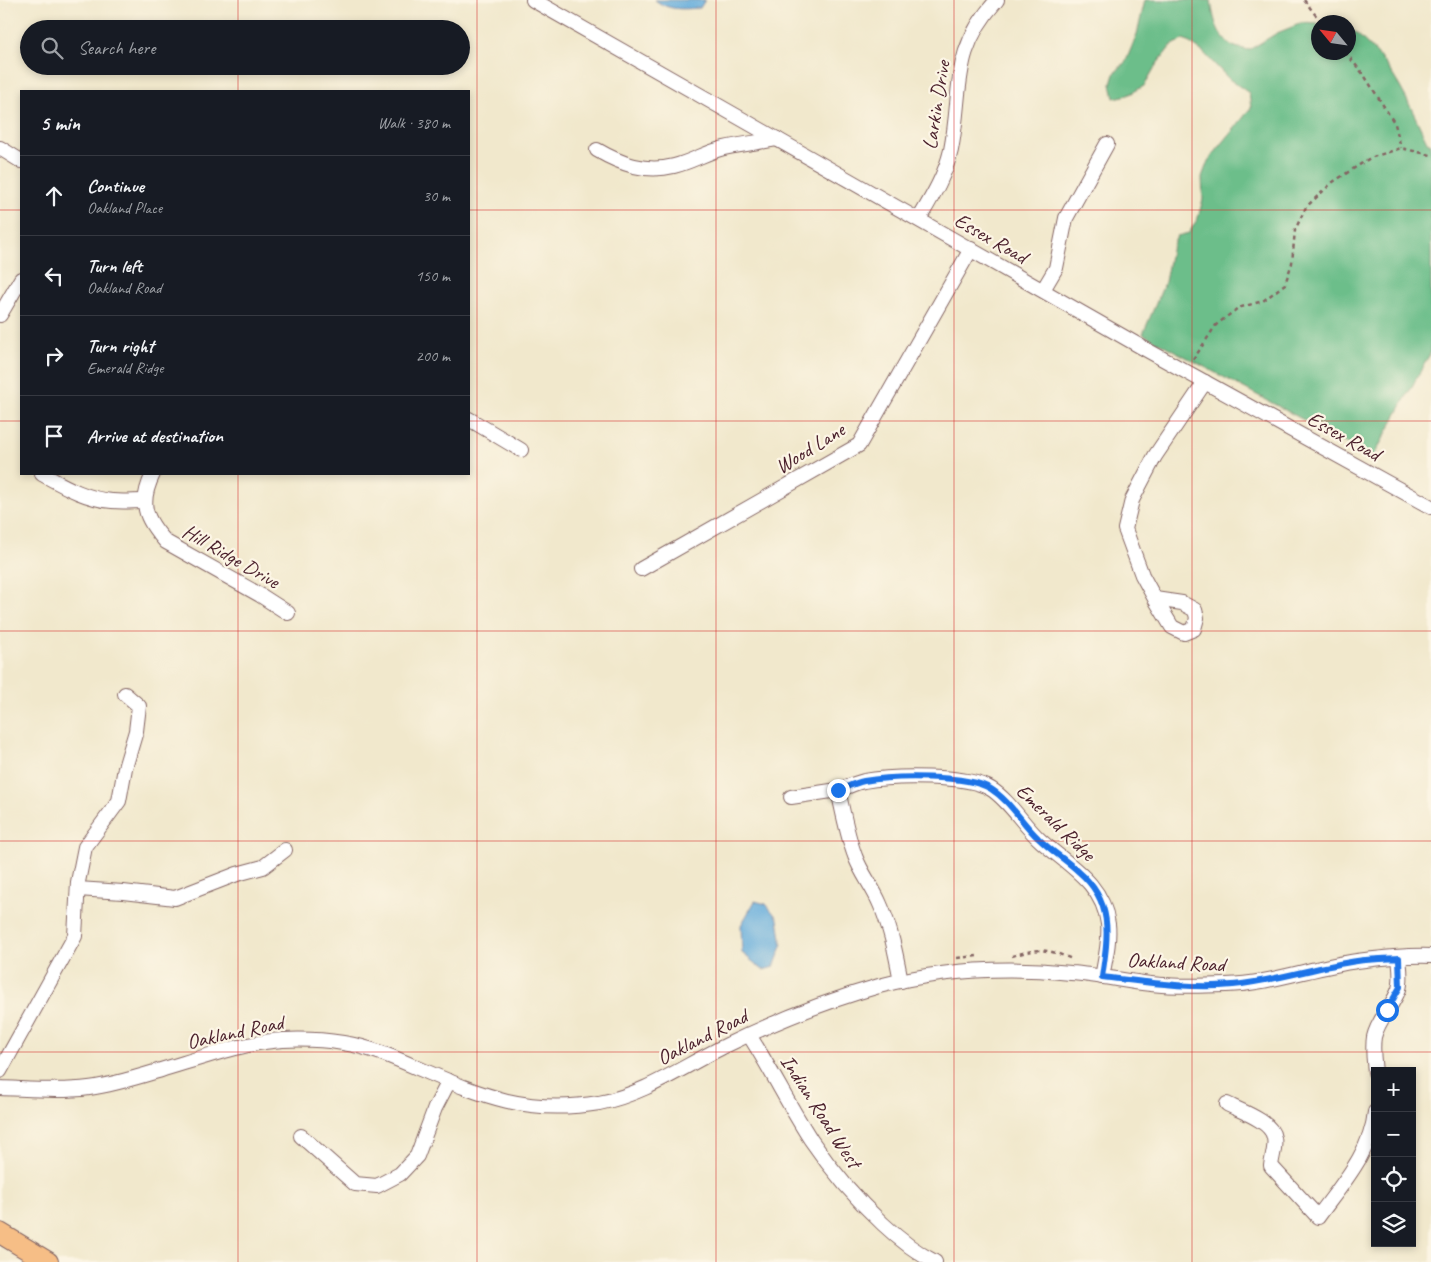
<!DOCTYPE html>
<html lang="en">
<head>
<meta charset="utf-8">
<style>
  :root { --surface:#171b24; --page:#242831; --text:#f1f3f6; --muted:#9ea1a6; --line:#363941 }
  body { margin:0; font-family:Caveat,sans-serif; background:var(--page); color:var(--text) }
  .controls { position:absolute; right:15px; bottom:15px; display:grid; overflow:hidden; border-radius:0px; box-shadow:0 2px 8px #0003 }
  .controls button { width:45px; height:45px; display:grid; place-items:center; padding:0; border:0; border-bottom:1px solid var(--line); background:var(--surface); color:var(--text); font:25px sans-serif }
  .compass { position:absolute; left:1311px; top:15px; width:45px; height:45px; border-radius:50%; background:var(--surface); box-shadow:0 2px 8px #0003; rotate:299deg }
  .stop { position:absolute; width:15px; height:15px; margin:-11px; border:4px solid #1a73e8; border-radius:50%; background:#fff }
  .stop.end { background:#1a73e8; border-color:#fff; box-shadow:0 1px 5px #0008 }
  .list { margin:0; padding:0; list-style:none }
  h2 { display:flex; justify-content:space-between; align-items:center; height:65px; margin:0; padding:0 20px; font-size:21px }
  h2 small { font-size:16px; font-weight:400; color:var(--muted) }
  .list li { display:grid; grid-template-columns:32px 1fr auto; gap:15px; align-items:center; box-sizing:border-box; height:80px; padding:0 20px; border-top:1px solid var(--line) }
  .list b { display:block; font-size:19px; white-space:nowrap }
  .list p { margin:0; font-size:16px; white-space:nowrap; color:var(--muted) }
  .list em { font-size:16px; font-style:normal; color:var(--muted) }
  .icon { flex:none; width:28px; height:28px; fill:none; stroke:currentColor; stroke-width:2; stroke-linecap:round; stroke-linejoin:round }
  .map { position:relative; flex:none; width:1431px; height:1262px; overflow:hidden }
  .search { position:absolute; background:var(--surface); box-shadow:0 2px 8px #0003; left:20px; top:20px; width:450px; height:55px; display:flex; align-items:center; gap:12px; box-sizing:border-box; padding:0 18px; border-radius:28px; color:var(--muted); font-size:19px }
  .panel { position:absolute; background:var(--surface); box-shadow:0 2px 8px #0003; left:20px; top:90px; width:450px; height:385px; border-radius:0px }
  .map>svg:first-child { display:block }
  .forest { fill:#6cbe8a; stroke:#5b6e5a }
  .water { fill:#64acdb; stroke:#576683 }
  .lines { fill:none; stroke-linecap:round; stroke-linejoin:round }
  .minor-casing { stroke:#846563; stroke-width:16 }
  .highway-casing { stroke:#846563; stroke-width:22 }
  .path { stroke:#846563; stroke-width:2.5; stroke-dasharray:4 4; stroke-linecap:butt }
  .minor { stroke:#fff; stroke-width:14 }
  .highway { stroke:#f6be86; stroke-width:20 }
  .route { stroke:#1a73e8; stroke-width:6 }
  .grid { fill:none; stroke:#d62828; stroke-width:1; stroke-opacity:0.55 }
  .labels { text-anchor:middle; stroke-width:4.5; stroke-linejoin:round; paint-order:stroke }
  .street-label { font-size:21px; fill:#4a1f2b; stroke:#fcf5e5 }
</style>
</head>
<body>
<div class="map">
<svg width="1431" height="1262" viewBox="0 0 1431 1262">
  <rect width="100%" height="100%" fill="#fcf5e5"/>
  <filter id="ink" filterUnits="userSpaceOnUse"><feTurbulence type="fractalNoise" baseFrequency=".02" numOctaves="2"/><feDisplacementMap in="SourceGraphic" scale="10" xChannelSelector="R" yChannelSelector="G"/><feConvolveMatrix kernelMatrix="1 2 1 2 8 2 1 2 1" color-interpolation-filters="sRGB"/></filter>
  <filter id="wash" filterUnits="userSpaceOnUse"><feTurbulence type="fractalNoise" baseFrequency=".0096" numOctaves="4" result="noise"/><feDisplacementMap in="SourceGraphic" scale="20" xChannelSelector="R" yChannelSelector="G"/><feGaussianBlur stdDeviation="1.12" result="paint"/><feColorMatrix in="noise" values="0 0 0 0 0 0 0 0 0 0 0 0 0 0 0 0 0 1.4 0 .05"/><feComposite in="paint" operator="in"/></filter>
  <g filter="url(#wash)">
    <rect width="100%" height="100%" fill="#f1e8cc"/>
    <path class="forest" d="M1145,0H1211C1213,17 1217,37 1233,46C1237,48 1244,49 1249,50L1277,33L1302,23L1318,24V52H1348L1349,29L1353,30C1361,38 1370,46 1378,55C1400,81 1413,112 1427,142L1431,144V352L1373,457L1143,334L1165,282L1171,250L1177,236L1189,233L1198,218L1203,199L1202,177L1208,161L1251,108L1249,93L1229,79L1203,52L1184,39L1171,46L1156,65L1144,86L1128,95L1114,98L1111,84L1114,74L1126,61L1137,34Z"/>
    <g class="water">
      <path d="M655,0H705L700,8C683,9 669,11 655,0Z"/>
      <polygon points="755,901 766,904 778,919 782,946 774,967 763,970 742,953 741,925"/>
    </g>
  </g>
  <g filter="url(#ink)">
    <g class="lines">
      <g class="minor-casing">
        <g id="minor">
          <polyline points="533,0 1145,349 1431,507"/>
          <polyline points="0,148 21,161"/>
          <path d="M597,150C621,164 645,173 674,166C691,162 707,152 724,148C742,144 760,142 777,139"/>
          <path d="M919,219C932,197 945,176 951,150C963,89 950,52 997,0"/>
          <polyline points="1043,290 1056,268 1066,218 1107,144"/>
          <polyline points="0,315 21,279"/>
          <polyline points="469,419 521,450"/>
          <path d="M42,474C64,486 86,499 112,501C123,502 134,501 144,501"/>
          <path d="M153,474C139,503 144,518 166,542L260,595L288,613"/>
          <polyline points="641,569 859,445 971,249"/>
          <polyline points="1155,599 1172,627 1184,633 1194,629 1197,618 1195,610 1182,603 1155,599 1142,575 1125,529 1132,500 1155,456 1205,382"/>
          <polyline points="791,797 838,790"/>
          <polyline points="78,889 123,892 175,898 237,874 263,867 285,850"/>
          <path d="M901,981C896,955 891,928 880,904C873,887 861,873 855,856C847,835 843,812 838,790C847,787 855,783 864,781C891,776 968,774 991,789C1010,801 1023,825 1041,841C1069,866 1103,883 1108,924C1110,941 1105,960 1102,977"/>
          <path d="M749,1035C771,1069 789,1106 811,1140C832,1171 856,1199 883,1224C899,1239 915,1252 935,1262"/>
          <polyline points="0,1071 75,936 78,882 85,847 119,801 125,768 136,731 139,706 125,694"/>
          <path d="M1375,1072C1374,1061 1372,1049 1374,1037C1378,1019 1393,1006 1399,989C1402,979 1400,968 1399,958"/>
          <path d="M0,1088C30,1089 60,1092 89,1088C113,1085 138,1077 161,1070C198,1059 245,1042 283,1040C303,1039 324,1040 343,1043C370,1047 395,1058 420,1069C483,1096 527,1115 599,1103C646,1094 685,1065 727,1045C776,1021 826,1001 879,986C941,970 1007,966 1071,973C1098,975 1124,981 1151,984C1176,987 1201,986 1226,985C1270,984 1313,967 1357,961C1381,958 1407,955 1431,956"/>
          <path d="M1227,1104C1240,1111 1272,1121 1274,1138C1276,1146 1272,1157 1271,1166L1318,1217C1341,1185 1371,1153 1375,1112"/>
          <polyline points="301,1136 355,1184 377,1186 400,1174 417,1156 435,1108 449,1081"/>
        </g>
      </g>
      <g class="highway-casing">
        <polyline id="highway" points="0,1233 48,1262"/>
      </g>
      <g class="path">
        <polyline points="1304,0 1321,22"/>
        <polyline points="1345,52 1364,75 1395,124 1401,148"/>
        <polyline points="1193,360 1216,325 1238,308 1263,301 1285,284 1292,263 1295,230 1306,207 1333,182 1370,158 1401,148 1431,155"/>
        <path d="M1012,956C1040,948 1045,948 1072,959"/>
        <polyline points="957,958 977,956"/>
      </g>
      <use href="#minor" class="minor"/>
      <use href="#highway" class="highway"/>
    </g>
  </g>
  <g class="lines" filter="url(#ink)">
    <path class="route" d="M838,790C847,787 855,783 864,781C891,776 968,774 991,789C1010,801 1022,823 1038,838C1051,851 1066,860 1079,872C1114,902 1108,936 1102,977C1146,982 1189,989 1233,985C1275,981 1315,967 1357,961C1371,959 1385,959 1399,958L1400,987L1387,1010"/>
  </g>
  <path class="grid" d="M238,0V29M477,0V1262M716,0V1262M954,0V1262M1192,0V1262M238,66V91M0,210H21M469,210H1431M0,421H21M469,421H1431M238,474V1262M0,631H1431M0,841H1431M0,1052H1431"/>
  <g class="labels">
    <g class="street-label">
      <text transform="translate(936 105) rotate(-81)" y="7">Larkin Drive</text>
      <text transform="translate(991 238) rotate(30)" y="7">Essex Road</text>
      <text transform="translate(1344 436) rotate(29)" y="7">Essex Road</text>
      <text transform="translate(810 448) rotate(-32)" y="7">Wood Lane</text>
      <text transform="translate(231 556) rotate(30)" y="7">Hill Ridge Drive</text>
      <text transform="translate(1056 822) rotate(44)" y="7">Emerald Ridge</text>
      <text transform="translate(1176 962) rotate(3)" y="7">Oakland Road</text>
      <text transform="translate(235 1032) rotate(-12)" y="7">Oakland Road</text>
      <text transform="translate(702 1037) rotate(-27)" y="7">Oakland Road</text>
      <text transform="translate(821 1111) rotate(57)" y="7">Indian Road West</text>
    </g>
  </g>
</svg>
<div class="controls">
<button>+</button>
<button>−</button>
<button><svg class="icon" aria-label="locate" viewBox="0 0 24 24"><circle cx="12" cy="12" r="6"/><path d="M12 2v4M12 18v4M2 12h4M18 12h4"/></svg></button>
<button><svg class="icon" aria-label="layers" viewBox="0 0 24 24"><path d="M12 4l9 5-9 5-9-5zM3 14l9 5 9-5"/></svg></button>
</div>
<svg class="compass" viewBox="-18 -18 36 36"><path d="M0-13l5 13h-10z" fill="#e53935"/><path d="M0 13l5-13h-10z" fill="#9ea1a6"/></svg>
<div class="stop" style="left:1387px;top:1010px"></div>
<div class="stop end" style="left:838px;top:790px"></div>
<div class="search"><svg class="icon" aria-label="search" viewBox="0 0 24 24"><circle cx="10" cy="10" r="6"/><path d="M15 15l6 6"/></svg>Search here</div>
<section class="panel">
<h2>5 min<small>Walk · 380 m</small></h2>
<ul class="list">
<li><svg class="icon" aria-label="ahead" viewBox="0 0 24 24"><path d="M12 20V5M6 11l6-6 6 6"/></svg><div><b>Continue</b><p>Oakland Place</p></div><em>30 m</em></li>
<li><svg class="icon" aria-label="left" viewBox="0 0 24 24"><path d="M17 20v-9H6M10 6l-5 5 5 5"/></svg><div><b>Turn left</b><p>Oakland Road</p></div><em>150 m</em></li>
<li><svg class="icon" aria-label="right" viewBox="0 0 24 24"><path d="M7 20v-9h11M14 6l5 5-5 5"/></svg><div><b>Turn right</b><p>Emerald Ridge</p></div><em>200 m</em></li>
<li><svg class="icon" aria-label="arrive" viewBox="0 0 24 24"><path d="M6 21V4h12l-3 4 3 4H6"/></svg><div><b>Arrive at destination</b></div></li>
</ul>
</section>
</div>
</body>
</html>
